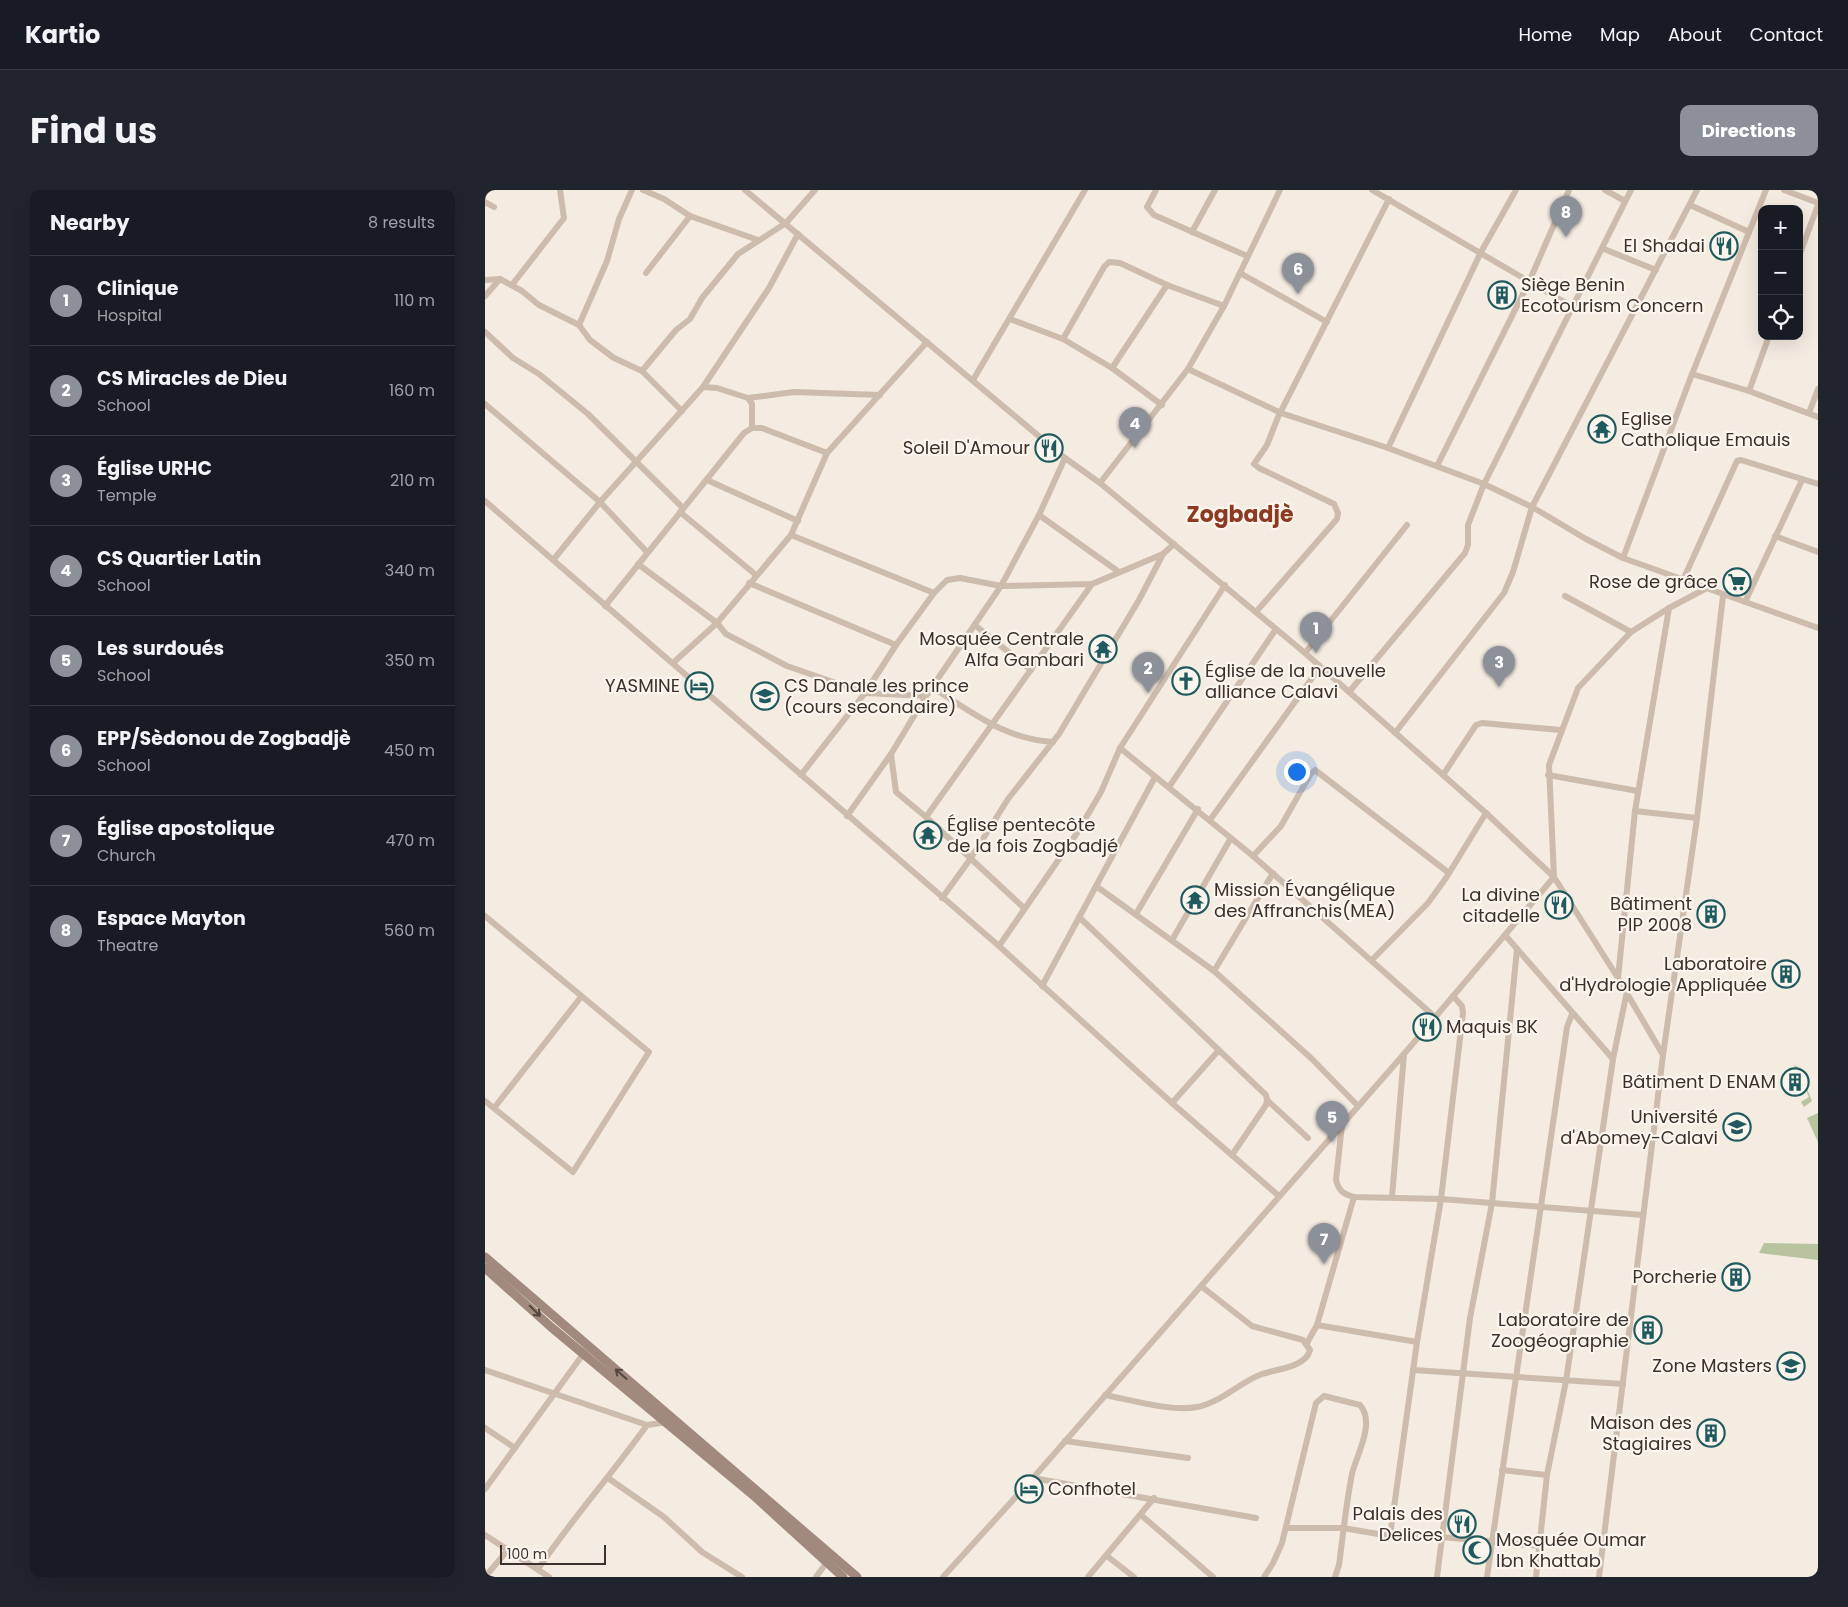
<!DOCTYPE html>
<html lang="en">
<head>
<meta charset="utf-8">
<style>
  :root { --surface:#171b24; --page:#20242c; --text:#f1f3f6; --muted:#9ea1a6; --line:#363941; --accent:#8c9099 }
  body { margin:0; font-family:Poppins,sans-serif; background:var(--page); color:var(--text) }
  .controls { position:absolute; right:15px; top:15px; display:grid; overflow:hidden; border-radius:10px; box-shadow:0 5px 20px #0002 }
  .controls button { width:45px; height:45px; display:grid; place-items:center; padding:0; border:0; border-bottom:1px solid var(--line); background:var(--surface); color:var(--text); font:25px sans-serif }
  .scale { position:absolute; left:15px; bottom:12px; width:106px; box-sizing:border-box; padding-left:5px; border:2px solid #3b302b; border-top:0; font-size:14px; line-height:18px; white-space:nowrap; color:#3b302b; -webkit-text-stroke:4px #fbf5ee; paint-order:stroke }
  .you { position:absolute; left:811px; top:581px; width:18px; height:18px; margin:-12px; border:4px solid #fff; border-radius:50%; background:#1a73e8; box-shadow:0 0 0 8px #1a73e833 }
  .badge { display:grid; place-items:center; width:32px; height:32px; border-radius:50%; background:var(--accent); color:#fff; font-size:16px; font-weight:700 }
  .pin { position:absolute; translate:-50% -41px; filter:drop-shadow(0 1px 2px #0008) }
  .pin::after { content:''; position:absolute; top:26px; width:18px; height:15px; background:inherit; clip-path:polygon(0 0,100% 0,50% 100%) }
  .list { margin:0; padding:0; list-style:none }
  h2 { display:flex; justify-content:space-between; align-items:center; height:65px; margin:0; padding:0 20px; font-size:21px }
  h2 small { font-size:16px; font-weight:400; color:var(--muted) }
  .list li { display:grid; grid-template-columns:32px 1fr auto; gap:15px; align-items:center; box-sizing:border-box; height:90px; padding:0 20px; border-top:1px solid var(--line) }
  .list b { display:block; font-size:19px; white-space:nowrap }
  .list p { margin:0; font-size:16px; white-space:nowrap; color:var(--muted) }
  .list em { font-size:16px; font-style:normal; color:var(--muted) }
  .icon { flex:none; width:28px; height:28px; fill:none; stroke:currentColor; stroke-width:2; stroke-linecap:round; stroke-linejoin:round }
  .map { position:relative; flex:none; width:1333px; height:1387px; overflow:hidden; border-radius:10px }
  header { display:flex; align-items:center; gap:30px; box-sizing:border-box; height:70px; padding:0 25px; background:var(--surface); border-bottom:1px solid var(--line) }
  header strong { font-size:24px }
  nav { display:flex; gap:28px; margin-inline-start:auto; font-size:18px }
  .intro { display:flex; align-items:center; justify-content:space-between; box-sizing:border-box; height:120px; padding:0 30px }
  h1 { margin:0; font-size:35px }
  .button { padding:12px 22px; border-radius:10px; background:var(--accent); color:#fff; font-size:18px; font-weight:700 }
  main { display:flex; gap:30px; padding:0 30px }
  aside { flex:1; background:var(--surface); border-radius:10px; box-shadow:0 5px 20px #0002 }
  .map>svg:first-child { display:block }
  .green { fill:#b8c4a0 }
  .lines { fill:none; stroke-linecap:round; stroke-linejoin:round }
  .street { stroke:#cdbbac; stroke-width:6 }
  .secondary { stroke:#a18a7d; stroke-width:9 }
  .oneway { stroke:#544640 }
  .labels { text-anchor:middle; stroke-width:4.5; stroke-linejoin:round; paint-order:stroke }
  .poi-label { font-size:18px; fill:#3b302b; stroke:#fbf5ee; text-anchor:end }
  .district-label { font-size:22px; font-weight:bold; fill:#8c3b22; stroke:#fbf5ee }
</style>
</head>
<body>
<header>
<strong>Kartio</strong>
<nav><a>Home</a><a>Map</a><a>About</a><a>Contact</a></nav>
</header>
<div class="intro"><h1>Find us</h1><a class="button">Directions</a></div>
<main>
<aside>
<h2>Nearby<small>8 results</small></h2>
<ul class="list">
<li><span class="badge">1</span><div><b>Clinique</b><p>Hospital</p></div><em>110 m</em></li>
<li><span class="badge">2</span><div><b>CS Miracles de Dieu</b><p>School</p></div><em>160 m</em></li>
<li><span class="badge">3</span><div><b>Église URHC</b><p>Temple</p></div><em>210 m</em></li>
<li><span class="badge">4</span><div><b>CS Quartier Latin</b><p>School</p></div><em>340 m</em></li>
<li><span class="badge">5</span><div><b>Les surdoués</b><p>School</p></div><em>350 m</em></li>
<li><span class="badge">6</span><div><b>EPP/Sèdonou de Zogbadjè</b><p>School</p></div><em>450 m</em></li>
<li><span class="badge">7</span><div><b>Église apostolique</b><p>Church</p></div><em>470 m</em></li>
<li><span class="badge">8</span><div><b>Espace Mayton</b><p>Theatre</p></div><em>560 m</em></li>
</ul>
</aside>
<div class="map">
<svg width="1333" height="1387" viewBox="0 0 1333 1387">
  <rect width="100%" height="100%" fill="#f4ebe1"/>
  <g class="green">
    <polygon points="1309,875 1313,877 1327,911 1319,917 1316,912 1324,907"/>
    <polygon points="1333,923 1333,952 1322,928"/>
    <polygon points="1279,1053 1333,1054 1333,1070 1274,1063"/>
  </g>
  <g class="lines">
    <g class="street">
      <polyline points="158,0 179,9 205,26 273,50"/>
      <polyline points="260,0 580,268 615,293 820,463 1001,623 1069,687 1133,788 1178,865"/>
      <polyline points="671,0 662,17 669,25 762,66"/>
      <polyline points="887,0 1088,117"/>
      <polyline points="1120,0 1140,11"/>
      <polyline points="1299,0 1333,13"/>
      <polyline points="0,12 9,17"/>
      <polyline points="1205,15 1264,42"/>
      <polyline points="707,42 730,0"/>
      <polyline points="1119,59 1171,80"/>
      <polyline points="1314,66 1333,15"/>
      <polyline points="161,83 205,26"/>
      <polyline points="755,83 842,132"/>
      <polyline points="0,90 15,89 37,101 54,115 94,135 105,150 129,168 157,181 197,221"/>
      <polyline points="27,95 79,28 75,0"/>
      <polyline points="0,106 15,89"/>
      <polyline points="525,129 578,149 627,178 677,215"/>
      <polyline points="94,135 122,71 134,29 147,0"/>
      <polyline points="0,142 28,168 54,184 103,224 198,318"/>
      <polyline points="578,149 619,77 624,72 635,73 682,95 739,116"/>
      <polyline points="627,178 682,95"/>
      <polyline points="703,179 796,223 903,258 999,294 1047,317 1101,349 1138,368 1333,438"/>
      <polyline points="157,181 191,140 205,129 217,108 253,64 301,33 330,0"/>
      <polyline points="1207,184 1264,201 1333,227"/>
      <polyline points="488,190 600,0"/>
      <polyline points="218,197 232,198 263,208 309,202 395,205"/>
      <polyline points="1264,201 1284,146"/>
      <polyline points="263,208 267,214 267,238"/>
      <polyline points="0,214 115,312 162,362"/>
      <polyline points="1324,223 1333,199"/>
      <polyline points="903,258 996,62 1031,0"/>
      <polyline points="952,276 1044,92 1084,0"/>
      <polyline points="222,290 313,331"/>
      <polyline points="615,293 703,179 739,116 795,0"/>
      <polyline points="0,311 514,756 687,913 794,1006"/>
      <polyline points="195,322 271,385"/>
      <polyline points="554,325 634,382"/>
      <polyline points="306,345 449,403"/>
      <polyline points="1290,346 1333,362"/>
      <polyline points="1138,368 1207,184 1281,0"/>
      <polyline points="69,369 115,312 218,197 284,98 313,44"/>
      <polyline points="153,374 232,433 241,444 302,476 380,503 441,506"/>
      <polyline points="1198,390 1252,271 1256,270 1333,294"/>
      <polyline points="264,393 411,455"/>
      <polyline points="1080,406 1146,442"/>
      <polyline points="1260,412 1317,290"/>
      <polyline points="120,416 259,243 267,238 277,238 342,263"/>
      <polyline points="771,422 852,329 853,323 849,314 774,278 769,274 782,255 793,227 904,9"/>
      <polyline points="491,436 546,480"/>
      <polyline points="820,463 922,335"/>
      <polyline points="189,472 232,433 306,345 342,263 442,152"/>
      <path d="M448,498C489,523 519,549 568,552"/>
      <polyline points="864,502 980,363 983,355 983,335 999,294 1146,0"/>
      <polyline points="910,543 1019,403 1028,382 1047,317 1212,0"/>
      <polyline points="635,558 768,666 950,827"/>
      <polyline points="406,564 411,602 441,627 539,718"/>
      <polyline points="316,585 380,503 411,455 449,403 462,390 475,388 516,396 607,394 678,364 689,354"/>
      <polyline points="958,585 991,535 997,533 1076,540"/>
      <polyline points="1063,585 1153,601"/>
      <polyline points="684,597 791,439"/>
      <polyline points="1150,621 1212,628"/>
      <polyline points="362,626 406,564 441,506 516,396 554,325 580,268"/>
      <polyline points="441,627 607,394"/>
      <polyline points="725,630 835,477"/>
      <polyline points="768,666 796,636 825,585 830,580 964,683"/>
      <polyline points="611,696 729,781 827,869 872,915"/>
      <polyline points="457,708 486,668 523,609 574,544 654,410 678,364"/>
      <polyline points="651,724 713,619"/>
      <polyline points="0,726 164,862 88,982 0,911"/>
      <polyline points="594,727 781,905 782,910 823,948"/>
      <polyline points="1020,745 1128,869"/>
      <polyline points="687,750 746,648"/>
      <polyline points="514,756 592,643 616,602 635,558 740,395"/>
      <polyline points="887,770 943,713 961,688 1001,623"/>
      <polyline points="729,781 788,683"/>
      <polyline points="1133,788 1150,621 1184,418"/>
      <polyline points="557,796 670,587"/>
      <polyline points="687,913 734,860"/>
      <polyline points="9,918 96,807"/>
      <path d="M857,935L851,990C854,1002 859,1004 869,1007L956,1009L1158,1025"/>
      <polyline points="747,965 781,915 782,910"/>
      <polyline points="869,1007 832,1135 932,1152"/>
      <polyline points="907,1007 919,864"/>
      <polyline points="822,1153 832,1135"/>
      <polyline points="0,1180 162,1235"/>
      <polyline points="928,1180 1138,1194"/>
      <path d="M620,1205C647,1210 686,1222 712,1217C735,1213 755,1192 777,1184C792,1179 821,1177 825,1160L818,1150L767,1136L716,1096"/>
      <polyline points="0,1238 30,1258"/>
      <polyline points="580,1251 703,1268"/>
      <polyline points="1017,1280 1062,1285"/>
      <polyline points="123,1288 179,1327 217,1362 257,1387"/>
      <polyline points="548,1288 771,1328"/>
      <polyline points="0,1299 104,1156"/>
      <polyline points="656,1325 728,1387"/>
      <polyline points="801,1338 858,1338 905,1346 957,1347 1054,1356"/>
      <polyline points="0,1345 64,1387"/>
      <polyline points="905,1346 932,1152 956,1009 978,823 977,816 968,806"/>
      <polyline points="622,1366 649,1387"/>
      <path d="M53,1379C87,1329 127,1284 162,1235L183,1232"/>
      <polyline points="0,1387 22,1361"/>
      <polyline points="331,1387 342,1372"/>
      <polyline points="458,1387 548,1288 919,864 1069,687 1064,575 1093,498 1146,442 1184,418 1220,399"/>
      <polyline points="603,1387 669,1308"/>
      <path d="M779,1387L788,1373L797,1353L831,1213L839,1206L875,1215C891,1233 871,1266 867,1284C861,1314 858,1345 854,1375L850,1387"/>
      <polyline points="952,1387 985,1128 1007,1013 1032,759"/>
      <polyline points="1002,1387 1082,837 1087,824"/>
      <polyline points="1051,1387 1062,1285 1081,1191 1128,869 1141,806"/>
      <polyline points="1114,1387 1178,865 1212,628 1238,406"/>
    </g>
    <g class="secondary">
      <polyline points="0,1067 372,1387"/>
      <polyline points="0,1078 66,1137 268,1305 358,1387"/>
    </g>
  </g>
  <defs><path id="oneway-shaft" d="M-6 0H5M1.5-3L5.5 0L1.5 3" fill="none" stroke-width="1.6" stroke-linecap="round" stroke-linejoin="round" transform="scale(1.25)"/></defs>
  <g class="oneway">
    <use href="#oneway-shaft" transform="translate(50 1121) rotate(44)"/>
    <use href="#oneway-shaft" transform="translate(136 1184) rotate(-139)"/>
  </g>
  <defs>
    <g id="restaurant-ring" transform="scale(1.4375)"><circle r="9.5" fill="#fbf5ee" stroke="#1f5a5e" stroke-width="1.5"/><path d="M-5-6h1v4h1v-4h1v4h1v-4h1v5L-1.5 .5V6h-2V.5L-5-1ZM5-6V6H3V1.5H1.5Q1.5-4 5-6Z" fill="#1f5a5e"/></g>
    <g id="building-ring" transform="scale(1.4375)"><circle r="9.5" fill="#fbf5ee" stroke="#1f5a5e" stroke-width="1.5"/><path d="M-4-6H4V6H1V3H-1V6H-4ZM-2.5-4.3h1.7v1.8h-1.7ZM.8-4.3h1.7v1.8H.8ZM-2.5-1h1.7V.8h-1.7ZM.8-1h1.7V.8H.8Z" fill="#1f5a5e"/></g>
    <g id="temple-ring" transform="scale(1.4375)"><circle r="9.5" fill="#fbf5ee" stroke="#1f5a5e" stroke-width="1.5"/><path d="M0-6L5-2H3V0L6.5 2.5H4V6H1.5V3h-3V6H-4V2.5H-6.5L-3 0V-2H-5Z" fill="#1f5a5e"/></g>
    <g id="supermarket-ring" transform="scale(1.4375)"><circle r="9.5" fill="#fbf5ee" stroke="#1f5a5e" stroke-width="1.5"/><path d="M-6-5.5h2.5l.6 2H6L4.5 2H-2.5L-4.4-4H-6ZM-1.5 3.2a1.3 1.3 0 1 0 .1 0ZM3 3.2a1.3 1.3 0 1 0 .1 0Z" fill="#1f5a5e"/></g>
    <g id="church-ring" transform="scale(1.4375)"><circle r="9.5" fill="#fbf5ee" stroke="#1f5a5e" stroke-width="1.5"/><path d="M-1.2-6h2.4v3.5h3.3v2.4h-3.3V6h-2.4V-.1h-3.3v-2.4h3.3Z" fill="#1f5a5e"/></g>
    <g id="hotel-ring" transform="scale(1.4375)"><circle r="9.5" fill="#fbf5ee" stroke="#1f5a5e" stroke-width="1.5"/><path d="M-6-4.5h1.5V1H6V5H4.5V3h-9V5H-6ZM-4 0a1.8 1.8 0 1 1 3.6 0ZM.5 0V-2.5h3Q6-2.5 6 0Z" fill="#1f5a5e"/></g>
    <g id="school-ring" transform="scale(1.4375)"><circle r="9.5" fill="#fbf5ee" stroke="#1f5a5e" stroke-width="1.5"/><path d="M0-5L7-2L0 1L-7-2ZM-4 1L0 2.5L4 1V4Q0 6-4 4Z" fill="#1f5a5e"/></g>
    <g id="university-ring" transform="scale(1.4375)"><circle r="9.5" fill="#fbf5ee" stroke="#1f5a5e" stroke-width="1.5"/><path d="M0-5L7-2L0 1L-7-2ZM-4 1L0 2.5L4 1V4Q0 6-4 4Z" fill="#1f5a5e"/></g>
    <g id="mosque-ring" transform="scale(1.4375)"><circle r="9.5" fill="#fbf5ee" stroke="#1f5a5e" stroke-width="1.5"/><path d="M3.5-4.9A6 6 0 1 0 3.5 4.9A5 5 0 1 1 3.5-4.9Z" fill="#1f5a5e"/></g>
  </defs>
  <g fill-rule="evenodd">
    <use href="#restaurant-ring" x="1239" y="56"/>
    <use href="#building-ring" x="1017" y="105"/>
    <use href="#temple-ring" x="1117" y="239"/>
    <use href="#restaurant-ring" x="564" y="258"/>
    <use href="#supermarket-ring" x="1252" y="392"/>
    <use href="#temple-ring" x="618" y="459"/>
    <use href="#church-ring" x="701" y="491"/>
    <use href="#hotel-ring" x="214" y="496"/>
    <use href="#school-ring" x="280" y="506"/>
    <use href="#temple-ring" x="443" y="645"/>
    <use href="#temple-ring" x="710" y="710"/>
    <use href="#restaurant-ring" x="1074" y="715"/>
    <use href="#building-ring" x="1226" y="724"/>
    <use href="#building-ring" x="1301" y="784"/>
    <use href="#restaurant-ring" x="942" y="837"/>
    <use href="#building-ring" x="1310" y="892"/>
    <use href="#university-ring" x="1252" y="937"/>
    <use href="#building-ring" x="1251" y="1087"/>
    <use href="#building-ring" x="1163" y="1140"/>
    <use href="#university-ring" x="1306" y="1176"/>
    <use href="#building-ring" x="1226" y="1243"/>
    <use href="#hotel-ring" x="544" y="1299"/>
    <use href="#restaurant-ring" x="977" y="1334"/>
    <use href="#mosque-ring" x="992" y="1360"/>
  </g>
  <g class="labels">
    <g class="poi-label">
      <text x="1220" y="62">El Shadai</text>
      <text x="1036" y="101" text-anchor="start">Siège Benin<tspan x="1036" dy="21">Ecotourism Concern</tspan></text>
      <text x="1136" y="235" text-anchor="start">Eglise<tspan x="1136" dy="21">Catholique Emauis</tspan></text>
      <text x="545" y="264">Soleil D'Amour</text>
      <text x="1233" y="398">Rose de grâce</text>
      <text x="599" y="455">Mosquée Centrale<tspan x="599" dy="21">Alfa Gambari</tspan></text>
      <text x="720" y="487" text-anchor="start">Église de la nouvelle<tspan x="720" dy="21">alliance Calavi</tspan></text>
      <text x="195" y="502">YASMINE</text>
      <text x="299" y="502" text-anchor="start">CS Danale les prince<tspan x="299" dy="21">(cours secondaire)</tspan></text>
      <text x="462" y="641" text-anchor="start">Église pentecôte<tspan x="462" dy="21">de la fois Zogbadjé</tspan></text>
      <text x="729" y="706" text-anchor="start">Mission Évangélique<tspan x="729" dy="21">des Affranchis(MEA)</tspan></text>
      <text x="1055" y="711">La divine<tspan x="1055" dy="21">citadelle</tspan></text>
      <text x="1207" y="720">Bâtiment<tspan x="1207" dy="21">PIP 2008</tspan></text>
      <text x="1282" y="780">Laboratoire<tspan x="1282" dy="21">d'Hydrologie Appliquée</tspan></text>
      <text x="961" y="843" text-anchor="start">Maquis BK</text>
      <text x="1291" y="898">Bâtiment D ENAM</text>
      <text x="1233" y="933">Université<tspan x="1233" dy="21">d'Abomey-Calavi</tspan></text>
      <text x="1232" y="1093">Porcherie</text>
      <text x="1144" y="1136">Laboratoire de<tspan x="1144" dy="21">Zoogéographie</tspan></text>
      <text x="1287" y="1182">Zone Masters</text>
      <text x="1207" y="1239">Maison des<tspan x="1207" dy="21">Stagiaires</tspan></text>
      <text x="563" y="1305" text-anchor="start">Confhotel</text>
      <text x="958" y="1330">Palais des<tspan x="958" dy="21">Delices</tspan></text>
      <text x="1011" y="1356" text-anchor="start">Mosquée Oumar<tspan x="1011" dy="21">Ibn Khattab</tspan></text>
    </g>
    <g class="district-label">
      <text x="755" y="332">Zogbadjè</text>
    </g>
  </g>
</svg>
<div class="controls">
<button>+</button>
<button>−</button>
<button><svg class="icon" aria-label="locate" viewBox="0 0 24 24"><circle cx="12" cy="12" r="6"/><path d="M12 2v4M12 18v4M2 12h4M18 12h4"/></svg></button>
</div>
<div class="scale">100 m</div>
<div class="you"></div>
<div class="pin badge" style="left:831px;top:463px">1</div>
<div class="pin badge" style="left:663px;top:503px">2</div>
<div class="pin badge" style="left:1014px;top:497px">3</div>
<div class="pin badge" style="left:650px;top:258px">4</div>
<div class="pin badge" style="left:847px;top:952px">5</div>
<div class="pin badge" style="left:813px;top:104px">6</div>
<div class="pin badge" style="left:839px;top:1074px">7</div>
<div class="pin badge" style="left:1081px;top:47px">8</div>
</div>
</main>
</body>
</html>
